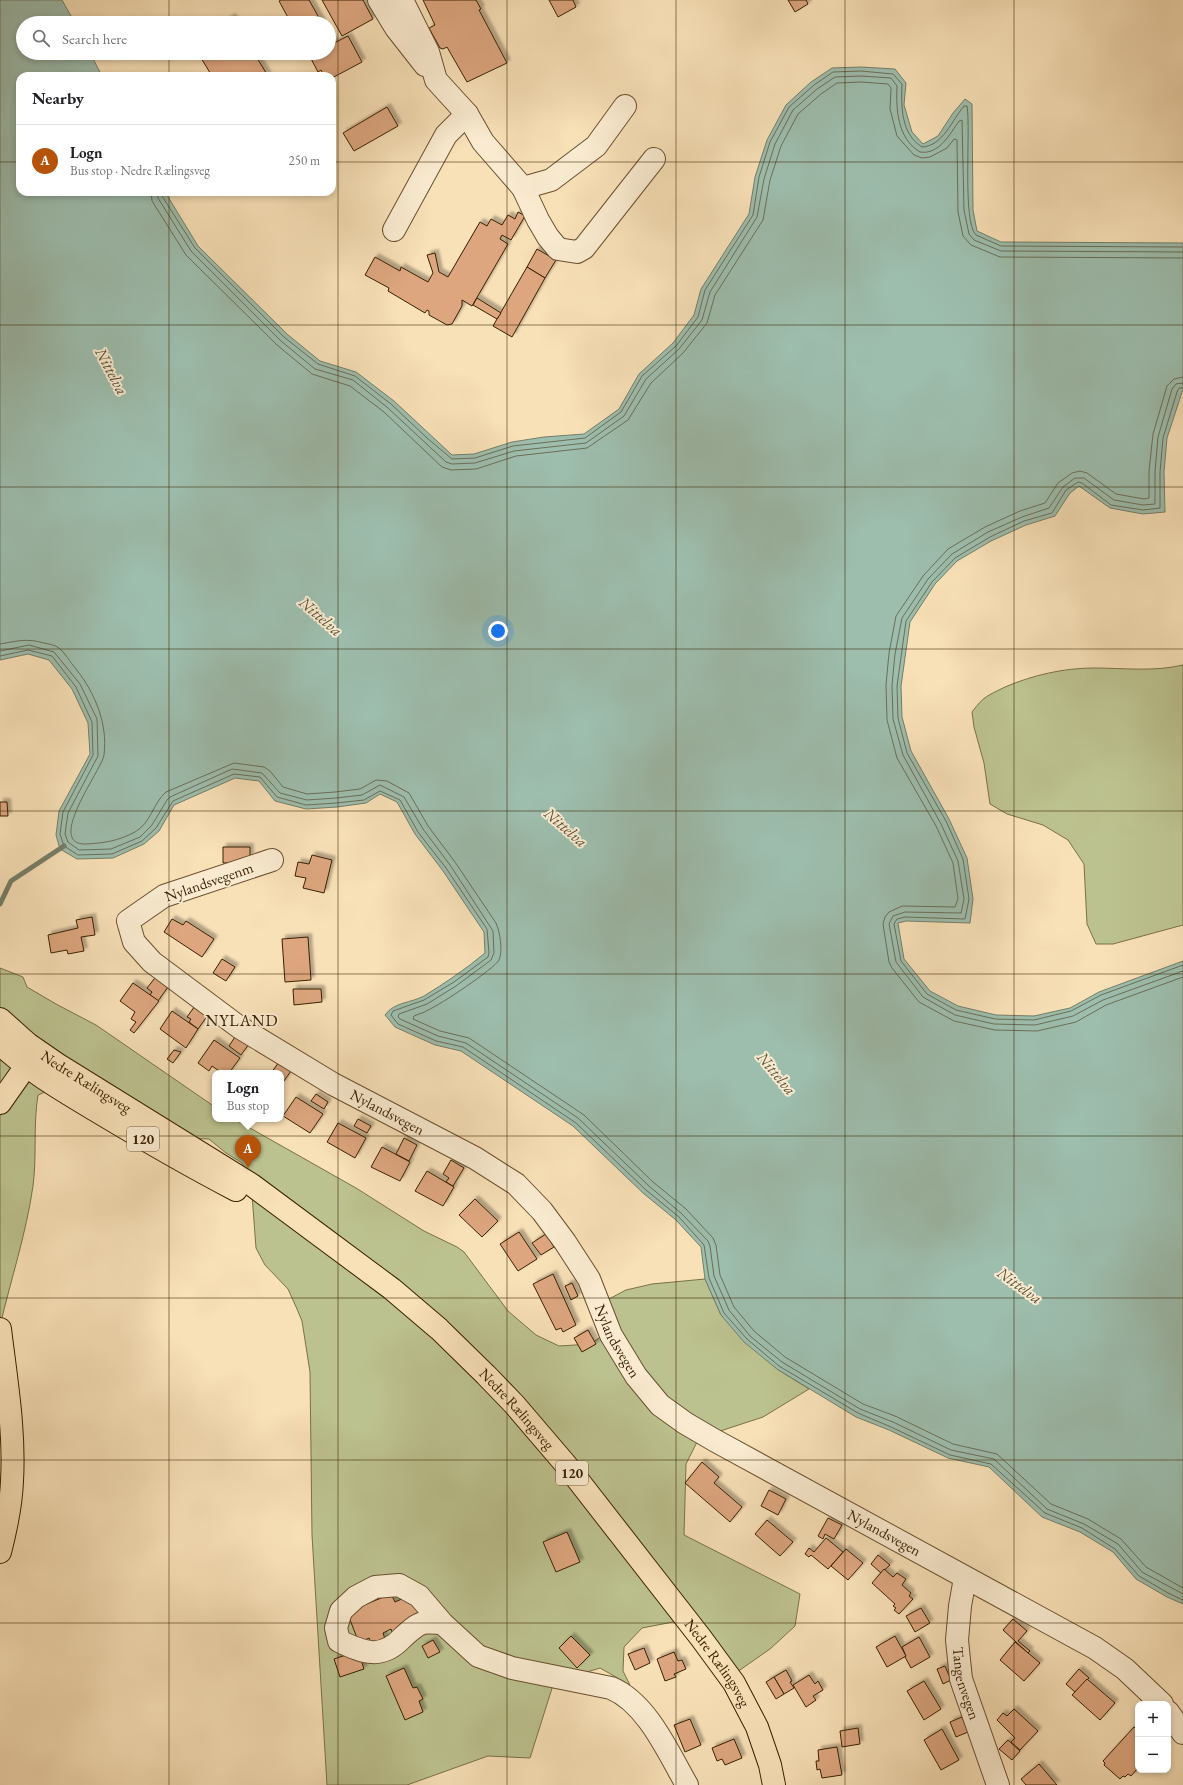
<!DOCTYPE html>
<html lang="en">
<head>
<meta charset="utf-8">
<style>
  :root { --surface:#fff; --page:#f6f6f6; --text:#202124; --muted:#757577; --line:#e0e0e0; --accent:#b45309 }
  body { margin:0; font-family:"EB Garamond",serif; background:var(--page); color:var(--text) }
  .controls { position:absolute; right:12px; bottom:12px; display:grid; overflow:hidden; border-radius:8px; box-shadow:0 2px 6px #0003 }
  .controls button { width:36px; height:36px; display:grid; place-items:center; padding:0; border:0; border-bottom:1px solid var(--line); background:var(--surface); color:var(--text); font:20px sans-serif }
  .you { position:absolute; left:498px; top:631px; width:14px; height:14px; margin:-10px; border:3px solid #fff; border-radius:50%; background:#1a73e8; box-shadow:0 0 0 6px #1a73e833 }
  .badge { display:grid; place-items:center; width:26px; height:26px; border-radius:50%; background:var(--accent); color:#fff; font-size:13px; font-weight:700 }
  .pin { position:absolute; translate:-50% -33px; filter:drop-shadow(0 1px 2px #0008) }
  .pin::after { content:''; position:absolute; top:21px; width:14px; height:12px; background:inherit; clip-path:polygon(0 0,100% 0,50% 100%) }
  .popup { position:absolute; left:212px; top:1070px; width:72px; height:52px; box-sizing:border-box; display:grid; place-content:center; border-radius:8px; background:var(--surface); filter:drop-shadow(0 1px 3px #0005); font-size:13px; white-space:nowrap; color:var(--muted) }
  .popup b { font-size:15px; color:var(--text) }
  .popup::after { content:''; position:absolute; left:50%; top:100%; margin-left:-8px; border:8px solid transparent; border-top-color:var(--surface) }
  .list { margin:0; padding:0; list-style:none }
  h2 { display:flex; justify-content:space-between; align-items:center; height:52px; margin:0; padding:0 16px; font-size:17px }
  h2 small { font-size:13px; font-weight:400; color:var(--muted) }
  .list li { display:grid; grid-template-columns:26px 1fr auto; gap:12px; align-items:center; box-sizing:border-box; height:72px; padding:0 16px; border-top:1px solid var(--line) }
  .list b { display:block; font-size:15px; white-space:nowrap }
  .list p { margin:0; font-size:13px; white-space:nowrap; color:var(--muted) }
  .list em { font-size:13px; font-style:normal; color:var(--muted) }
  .icon { flex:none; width:22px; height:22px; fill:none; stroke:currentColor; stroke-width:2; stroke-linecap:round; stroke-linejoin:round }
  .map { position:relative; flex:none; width:1183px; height:1785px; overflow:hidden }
  .search { position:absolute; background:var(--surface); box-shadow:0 2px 6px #0003; left:16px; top:16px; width:320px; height:44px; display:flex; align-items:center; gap:10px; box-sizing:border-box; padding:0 14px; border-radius:22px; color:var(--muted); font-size:15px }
  .panel { position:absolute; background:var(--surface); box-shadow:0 2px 6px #0003; left:16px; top:72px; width:320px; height:124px; border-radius:12px }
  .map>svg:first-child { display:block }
  .green { fill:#bcc28f; stroke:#7a7148 }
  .water { fill:#9dbdad; stroke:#757e68 }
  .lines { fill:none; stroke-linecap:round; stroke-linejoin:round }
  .shore { stroke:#6b6e57; stroke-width:1 }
  .stream { stroke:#757e68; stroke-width:5 }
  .building { fill:#dda67f; stroke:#392001; filter:url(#shadow) }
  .minor-casing { stroke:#69502e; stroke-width:24 }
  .major-casing { stroke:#392001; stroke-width:24 }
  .minor { stroke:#faebd0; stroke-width:22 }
  .major { stroke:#f8e0b7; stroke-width:22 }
  .grid { fill:none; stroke:#392001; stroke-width:1; stroke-opacity:0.55 }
  .labels { text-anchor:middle; stroke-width:4; stroke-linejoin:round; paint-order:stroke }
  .shield { fill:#faebd0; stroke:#735d3f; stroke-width:1 }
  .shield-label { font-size:14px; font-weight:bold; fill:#392001 }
  .street-label { font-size:15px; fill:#392001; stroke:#faebd0 }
  .water-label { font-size:16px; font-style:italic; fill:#574f35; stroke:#faebd0 }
  .neighbourhood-label { font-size:16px; letter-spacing:1px; fill:#392001; stroke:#faebd0 }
</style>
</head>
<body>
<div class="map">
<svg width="1183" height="1785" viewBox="0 0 1183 1785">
  <defs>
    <filter id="shadow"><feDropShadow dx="3.5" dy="-3.5" stdDeviation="1" flood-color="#0004"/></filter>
  </defs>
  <rect width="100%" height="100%" fill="#f8e0b7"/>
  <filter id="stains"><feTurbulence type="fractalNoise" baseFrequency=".005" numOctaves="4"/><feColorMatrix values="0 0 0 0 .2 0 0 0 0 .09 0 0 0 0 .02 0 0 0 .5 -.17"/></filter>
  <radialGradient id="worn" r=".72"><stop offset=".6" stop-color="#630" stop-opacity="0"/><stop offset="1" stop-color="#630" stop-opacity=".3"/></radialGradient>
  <g class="green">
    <path d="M1183,665V925L1113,944H1096L1087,924L1084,864L1068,840L1043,825L1007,814L990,804L984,763L974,727L972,712C984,696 987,696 1005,687C1033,675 1064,668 1094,668C1124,668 1154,672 1183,665Z"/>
    <path d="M0,968L23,977L27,987L56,1004L96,1025L215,1107V1119H234L356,1188L424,1231L457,1247L464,1252L508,1311L536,1335L559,1346L591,1344L603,1335L592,1308L626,1290L652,1284L705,1279L721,1315L777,1369L809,1389L763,1417L699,1438L686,1464L684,1535L800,1594L795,1626L770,1649L727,1679L701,1635L673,1622L642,1628L624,1647L623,1671L630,1685L600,1668L554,1682L530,1758L488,1756L407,1785H327L312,1535L310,1372L302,1321L297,1309L288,1289L265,1265L256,1248L251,1181L242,1163L226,1153L209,1139L178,1138L50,1090L38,1095C33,1125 37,1156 33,1186C26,1234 11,1279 0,1326Z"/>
  </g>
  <path class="water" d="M0,0H62L75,23H23V53H90L102,76H20V192H165L198,246L287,334L320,361L356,372L394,401L452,455L474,454L512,442L544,437L584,434L619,409L639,374L673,343L694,315L701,289L749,214L755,177L767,140L786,105L811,82L832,68L861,67L895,69L906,83L904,105L912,132L923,144L938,136L953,113L965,99L972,104L973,210L977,231L1001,242L1183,243V389L1167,438L1164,472L1165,512L1143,514L1110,508L1079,486L1070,493L1055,516L1026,525L991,541L957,561L935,584L910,622L901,686L902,717L911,751L949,819L967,858L973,899L970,923L906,921L898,923L904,959L930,991L958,1006L996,1015L1034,1016L1070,1008L1099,992L1183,961V1604L1167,1597L1136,1579L1113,1552L1080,1532L1042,1517L989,1467L948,1458L889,1430L856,1417L777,1369L744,1342L721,1315L705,1279L701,1247L676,1220L643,1193L573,1126L461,1051L435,1045L395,1027L385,1015C394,1002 411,1003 424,996C445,983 466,969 485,953L484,932L443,871L415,834L397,802L380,794L366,803L337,807L306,809L275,801L259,781L235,778L174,805L159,831L144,844L113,858L77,859L60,849L56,835L59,811L90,754L88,723L72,689L49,660L28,654L0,660Z"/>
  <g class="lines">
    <g class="shore">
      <polyline points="151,192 152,201 186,255 277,345 312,374 350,386 384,412 442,467 451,470 476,469 516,456 587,448 628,420 651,383 683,353 707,323 715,295 763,220 770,180 781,146 798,114 821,94 837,83 861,82 888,84 891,88 890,109 897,136 914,155 922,158 930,157 947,148 954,139 957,140 958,212 963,236 971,245 1000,257 1183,258"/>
      <path d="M157,192L158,198L191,251L281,341L315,369L353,380L388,408L446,462L452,464L475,463L514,451L586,443L624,416L646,379L679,349L702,320L710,292L757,217L764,179L775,144L793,110L817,89L835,77L861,76L891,78L897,86C896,109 897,138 920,152C939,155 950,134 959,121L962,120L964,210L969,234L974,240L1001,251L1183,252"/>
      <path d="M162,192V196L195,248L284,337L318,364L355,376L391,404L427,438L452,459L475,458L513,446L585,438L621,412L642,376L676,346L698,317L705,290L753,215L759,177L770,142L789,107L814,85L833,72L861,71L893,74L902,84C901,107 901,134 922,147C943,146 952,120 964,106H967C971,129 962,222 976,235L1001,246L1183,247"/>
      <polyline points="1183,377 1174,379 1167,386 1153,434 1149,471 1149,498 1144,499 1116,494 1087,473 1080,471 1072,473 1058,483 1045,503 1020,511 985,527 948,549 923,576 896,616 889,653 886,685 887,720 897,758 936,826 953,863 958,899 955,907 902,906 889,912 885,917 883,924 889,962 892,968 919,1002 954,1021 995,1030 1037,1031 1076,1022 1106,1005 1183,977"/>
      <polyline points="1183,383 1176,384 1172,389 1158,437 1155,472 1155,504 1143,505 1114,500 1084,478 1075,478 1063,487 1049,508 1022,517 988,532 952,554 928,579 902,618 895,654 892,685 893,719 903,755 941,824 958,861 964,899 961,913 905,912 893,916 889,924 896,962 923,997 955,1015 994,1024 1035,1025 1073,1016 1103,1000 1183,971"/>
      <polyline points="1183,388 1179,388 1177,392 1163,438 1160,472 1160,508 1143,510 1111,505 1082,483 1078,482 1066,490 1052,513 1024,521 990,537 955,558 932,582 906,621 897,686 898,718 907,753 946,821 963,859 969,899 965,919 905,917 897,919 894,924 901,961 927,994 956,1010 995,1019 1034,1020 1071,1011 1101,995 1183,965"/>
      <path d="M0,644C18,641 26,638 44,643C49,644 55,645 59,648C65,653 70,662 76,669C95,693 108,724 104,755C103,768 44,845 86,844C104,843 118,841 135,832C151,823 153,803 166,792L234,763L264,767L270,771L283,787L307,794L335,792L360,789L376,780L387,781L409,793L428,826L455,862L496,923C500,932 503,951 499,960C494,969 440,1005 428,1010C424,1013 418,1014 414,1016L413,1019L440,1031L469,1038L584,1115L653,1182L686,1209L713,1238L716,1245L720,1275L734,1307L754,1331L785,1357L863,1404L895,1416L953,1444L997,1454L1051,1504L1088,1519L1121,1539L1146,1567L1183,1588"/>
      <polyline points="0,651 29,645 54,652 80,684 97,719 98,756 68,813 65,834 68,842 79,850 111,849 140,837 152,825 167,800 170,797 232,769 262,773 280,793 307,800 336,798 362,795 380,785 404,797 423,829 450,865 493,931 494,953 491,960 456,986 427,1004 399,1014 398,1017 400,1019 438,1036 466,1043 578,1118 649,1186 682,1214 708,1241 710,1246 714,1276 729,1310 750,1336 782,1362 860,1409 893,1422 951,1450 994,1459 1047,1509 1084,1524 1118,1544 1142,1572 1183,1594"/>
      <polyline points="0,656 28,650 52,656 76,687 92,722 93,755 63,812 60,834 64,846 78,855 112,854 142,841 156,828 173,801 234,774 260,777 277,797 306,805 336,803 364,800 380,791 400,800 418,832 446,868 487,929 489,953 488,957 454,982 424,1000 393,1011 391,1015 398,1024 436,1041 463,1047 576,1123 646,1190 679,1217 704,1245 709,1278 724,1313 747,1339 779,1366 858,1413 891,1427 950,1455 991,1464 1045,1513 1082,1528 1115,1549 1139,1576 1168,1593 1183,1600"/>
    </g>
    <polyline class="stream" points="0,904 11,881 64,846"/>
  </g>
  <g class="building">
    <polygon points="281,0 309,0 322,23 291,23 279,1"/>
    <polygon points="322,0 363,0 373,19 342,36"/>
    <polygon points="423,0 476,0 481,9 479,10 507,63 467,82 447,47 443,49 440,48 429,28 435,25"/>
    <polygon points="549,0 573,0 576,7 558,17"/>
    <polygon points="788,0 806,0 808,4 795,12"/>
    <polygon points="232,17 236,23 222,23"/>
    <polygon points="329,35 334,43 348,36 362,62 332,78 332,76 324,76 321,70 318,72 308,53 329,53"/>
    <polygon points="198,53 254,53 268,76 212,76"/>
    <polygon points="387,107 398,126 354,151 343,133"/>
    <polygon points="518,212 525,216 511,240 502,235 500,239 508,244 472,306 462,300 462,306 452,324 447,325 429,315 429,311 427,310 425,313 388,291 389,288 365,275 375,257 400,271 401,267 428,282 433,273 427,255 435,253 439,272 448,277 480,222 487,226 491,219 502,225 508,215 515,219"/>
    <polygon points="537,249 556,260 545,278 527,267"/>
    <polygon points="527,267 545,278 512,337 493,326"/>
    <polygon points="477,298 501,313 497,319 473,305"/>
    <polygon points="0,802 7,802 8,816 0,816"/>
    <polygon points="223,847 250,847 250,862 223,863"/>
    <polygon points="312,855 332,860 324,893 303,888 306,878 295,876 298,862 309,864"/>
    <polygon points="92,917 95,935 81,937 84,951 68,954 67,950 51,953 48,935 78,928 76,920"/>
    <polygon points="172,919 183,925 186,921 214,939 202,957 164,932"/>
    <polygon points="308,937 311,980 285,982 282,939"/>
    <polygon points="222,959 235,967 226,981 213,973"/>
    <polygon points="155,978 168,987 158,1001 150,995 152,992 147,988"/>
    <polygon points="133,983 159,1001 134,1033 130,1030 136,1022 131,1019 135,1012 120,1001"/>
    <polygon points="293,989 321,989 322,1002 294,1005"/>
    <polygon points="195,1006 208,1015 198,1029 189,1022 191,1019 187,1017"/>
    <polygon points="172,1011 198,1029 186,1048 160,1029"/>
    <polygon points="237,1034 249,1044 241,1055 229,1046"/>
    <polygon points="214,1040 240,1058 229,1073 222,1073 212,1066 209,1071 198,1063"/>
    <polygon points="174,1050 181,1052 173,1063 167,1059"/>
    <polygon points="279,1062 291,1071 281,1085 281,1073 271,1073"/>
    <polygon points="316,1094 328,1102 324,1109 311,1101"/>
    <polygon points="296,1097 323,1114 310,1133 283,1116"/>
    <polygon points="358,1119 371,1126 367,1133 354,1126"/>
    <polygon points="338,1123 366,1138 355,1158 327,1142"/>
    <polygon points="404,1138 417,1145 409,1161 396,1154"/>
    <polygon points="382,1147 410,1162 400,1181 371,1167"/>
    <polygon points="451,1160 464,1168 453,1186 446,1182 449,1178 443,1174"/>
    <polygon points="427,1171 454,1187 443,1206 415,1191"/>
    <polygon points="475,1199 498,1221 482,1237 459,1215"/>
    <polygon points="519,1232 537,1259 518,1271 500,1244"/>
    <polygon points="546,1234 554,1247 541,1255 532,1243"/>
    <polygon points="553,1274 576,1325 563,1332 561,1328 556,1330 533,1284"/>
    <polygon points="572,1283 578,1296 571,1300 565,1286"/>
    <polygon points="588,1330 596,1344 582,1352 574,1338"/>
    <polygon points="702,1462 719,1477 714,1483 742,1507 730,1522 685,1483"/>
    <polygon points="769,1490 786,1499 778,1515 761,1506"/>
    <polygon points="828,1518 842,1525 834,1539 825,1534 823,1539 818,1536"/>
    <polygon points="767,1520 793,1542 780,1556 755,1534"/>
    <polygon points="567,1532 580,1562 556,1572 543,1542"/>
    <polygon points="826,1538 843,1552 828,1569 811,1555 809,1557 805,1554 809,1548 814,1552"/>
    <polygon points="846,1549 863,1563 848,1580 831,1566"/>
    <polygon points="878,1555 890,1565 881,1573 871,1564"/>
    <polygon points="884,1569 893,1577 897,1573 906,1579 902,1585 911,1593 909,1596 913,1599 899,1614 894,1610 896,1608 893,1606 895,1604 872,1583"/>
    <polygon points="391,1594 395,1602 411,1595 421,1617 393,1635 391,1629 383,1633 385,1639 372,1644 369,1638 359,1643 347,1612"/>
    <polygon points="921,1608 930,1623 915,1632 906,1616"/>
    <polygon points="1013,1619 1027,1631 1018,1641 1030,1651 1028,1653 1003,1630"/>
    <polygon points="571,1636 590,1655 577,1668 559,1648"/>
    <polygon points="895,1636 906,1656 887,1667 876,1647"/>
    <polygon points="919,1637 930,1657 911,1668 905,1657 906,1656 902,1647"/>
    <polygon points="433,1640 440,1652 428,1658 422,1646"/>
    <polygon points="1015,1642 1040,1663 1024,1681 1000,1660"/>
    <polygon points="644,1648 650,1663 635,1670 628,1654"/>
    <polygon points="358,1651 364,1669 340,1677 334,1659"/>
    <polygon points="674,1652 678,1661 682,1660 686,1669 674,1674 676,1677 665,1681 657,1659"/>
    <polygon points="945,1666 951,1680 943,1684 937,1669"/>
    <polygon points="404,1668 413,1688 417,1687 423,1699 419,1701 423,1712 405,1720 386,1676"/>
    <polygon points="1079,1669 1089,1678 1075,1692 1066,1684"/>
    <polygon points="786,1670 792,1681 790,1682 794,1688 784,1694 774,1677"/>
    <polygon points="809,1675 815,1684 818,1681 823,1690 813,1696 816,1700 806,1707 793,1685"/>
    <polygon points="774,1677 784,1694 776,1699 766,1682"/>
    <polygon points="1087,1679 1115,1703 1100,1720 1072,1695"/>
    <polygon points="924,1681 941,1709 924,1720 907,1691"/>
    <polygon points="1014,1709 1038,1731 1020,1750 1011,1742 1015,1738 997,1720 1003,1713 1007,1716"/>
    <polygon points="962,1717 968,1732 956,1737 950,1722"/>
    <polygon points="690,1719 701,1745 685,1752 674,1725"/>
    <polygon points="1134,1727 1138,1730 1138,1768 1131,1776 1128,1774 1125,1777 1123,1776 1120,1779 1104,1765 1105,1763 1103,1761"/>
    <polygon points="858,1728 860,1744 842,1747 840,1731"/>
    <polygon points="942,1729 959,1760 941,1770 924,1740"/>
    <polygon points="734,1739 742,1758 725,1765 722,1759 717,1761 712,1748"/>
    <polygon points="1008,1740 1020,1751 1012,1760 999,1749"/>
    <polygon points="837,1747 842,1775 822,1778 820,1769 817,1770 816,1761 819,1761 818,1750"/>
    <polygon points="1039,1764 1057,1785 1026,1785 1021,1779"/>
  </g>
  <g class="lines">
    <g class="minor-casing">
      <g id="minor">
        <polyline points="379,0 396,28 425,65"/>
        <polyline points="402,0 428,52 436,80 467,114 483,142 523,188 538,220 548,237 558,249 577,252 584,248 654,159"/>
        <polyline points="523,188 551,180 596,146 625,106"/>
        <polyline points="394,230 446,135 467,114"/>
        <path id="s1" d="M272,860L164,896L128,921L134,942L152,962L239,1027L333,1084L475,1158L516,1184L542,1211L565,1242L589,1279L611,1335L636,1376L660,1405L685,1423L714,1440L1095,1648L1125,1669L1162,1704"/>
        <path id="s2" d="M965,1578L960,1606L957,1640L961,1679L998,1785"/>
        <path d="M442,1623C436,1623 429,1622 423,1623C415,1625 409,1632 403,1637C382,1660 364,1653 339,1641L336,1628L341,1611L356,1597L375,1587L399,1585L419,1596L442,1623L478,1656L512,1668L611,1688C647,1703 668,1752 687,1785"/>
        <polyline points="1168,1712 1183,1733"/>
      </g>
    </g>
    <g class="major-casing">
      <g id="major">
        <path id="s3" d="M0,1019L28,1044L57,1064L252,1185L392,1289L439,1329L486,1375L514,1404L567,1466L701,1638L734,1683L757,1727L770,1765L774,1785"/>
        <path d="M0,1044C30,1072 65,1092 100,1113C145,1140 190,1166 236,1190"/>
        <polyline points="0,1103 26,1066 28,1051"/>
        <path d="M0,1329C6,1379 15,1430 12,1481C11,1505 6,1529 0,1552"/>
      </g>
    </g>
    <use href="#minor" class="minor"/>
    <use href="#major" class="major"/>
  </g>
  <path class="grid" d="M169,0V23M338,0V1785M507,0V1785M676,0V1785M845,0V1785M1014,0V1785M169,53V76M0,162H20M332,162H1183M169,192V1785M0,325H1183M0,487H1183M0,649H1183M0,811H1183M0,974H1183M0,1136H1183M0,1298H1183M0,1460H1183M0,1623H1183"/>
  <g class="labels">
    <g class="shield">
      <rect x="127" y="1127" width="32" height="24" rx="3"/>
      <rect x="556" y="1461" width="32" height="24" rx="3"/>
    </g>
    <g class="shield-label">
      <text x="143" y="1144">120</text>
      <text x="572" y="1478">120</text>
    </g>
    <g class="street-label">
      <text transform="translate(209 882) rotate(-19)" y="5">Nylandsvegenm</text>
      <text dy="5" stroke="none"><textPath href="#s3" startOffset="107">Nedre Rælingsveg</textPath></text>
      <text dy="5" stroke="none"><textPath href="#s1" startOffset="486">Nylandsvegen</textPath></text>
      <text dy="5" stroke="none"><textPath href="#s1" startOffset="822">Nylandsvegen</textPath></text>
      <text dy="5" stroke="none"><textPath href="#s3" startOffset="650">Nedre Rælingsveg</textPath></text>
      <text dy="5" stroke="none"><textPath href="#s1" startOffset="1158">Nylandsvegen</textPath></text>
      <text dy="5" stroke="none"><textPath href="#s3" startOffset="974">Nedre Rælingsveg</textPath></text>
      <text dy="5" stroke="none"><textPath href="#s2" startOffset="107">Tangenvegen</textPath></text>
    </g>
    <g class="water-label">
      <text transform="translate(112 371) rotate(62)" y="6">Nittelva</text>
      <text transform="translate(321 616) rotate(41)" y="6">Nittelva</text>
      <text transform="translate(566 827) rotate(41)" y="6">Nittelva</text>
      <text transform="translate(777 1073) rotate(50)" y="6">Nittelva</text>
      <text transform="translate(1020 1285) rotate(36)" y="6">Nittelva</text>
    </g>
    <g class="neighbourhood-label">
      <text x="242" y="1026">NYLAND</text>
    </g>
  </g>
  <rect width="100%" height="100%" filter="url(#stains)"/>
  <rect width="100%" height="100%" fill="url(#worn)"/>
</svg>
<div class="controls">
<button>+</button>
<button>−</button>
</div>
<div class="you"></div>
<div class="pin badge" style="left:248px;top:1168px">A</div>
<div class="popup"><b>Logn</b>Bus stop</div>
<div class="search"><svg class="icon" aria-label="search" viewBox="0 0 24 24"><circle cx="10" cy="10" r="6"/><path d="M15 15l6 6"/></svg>Search here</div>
<section class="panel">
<h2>Nearby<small></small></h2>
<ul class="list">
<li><span class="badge">A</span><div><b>Logn</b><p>Bus stop · Nedre Rælingsveg</p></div><em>250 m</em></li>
</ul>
</section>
</div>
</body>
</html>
